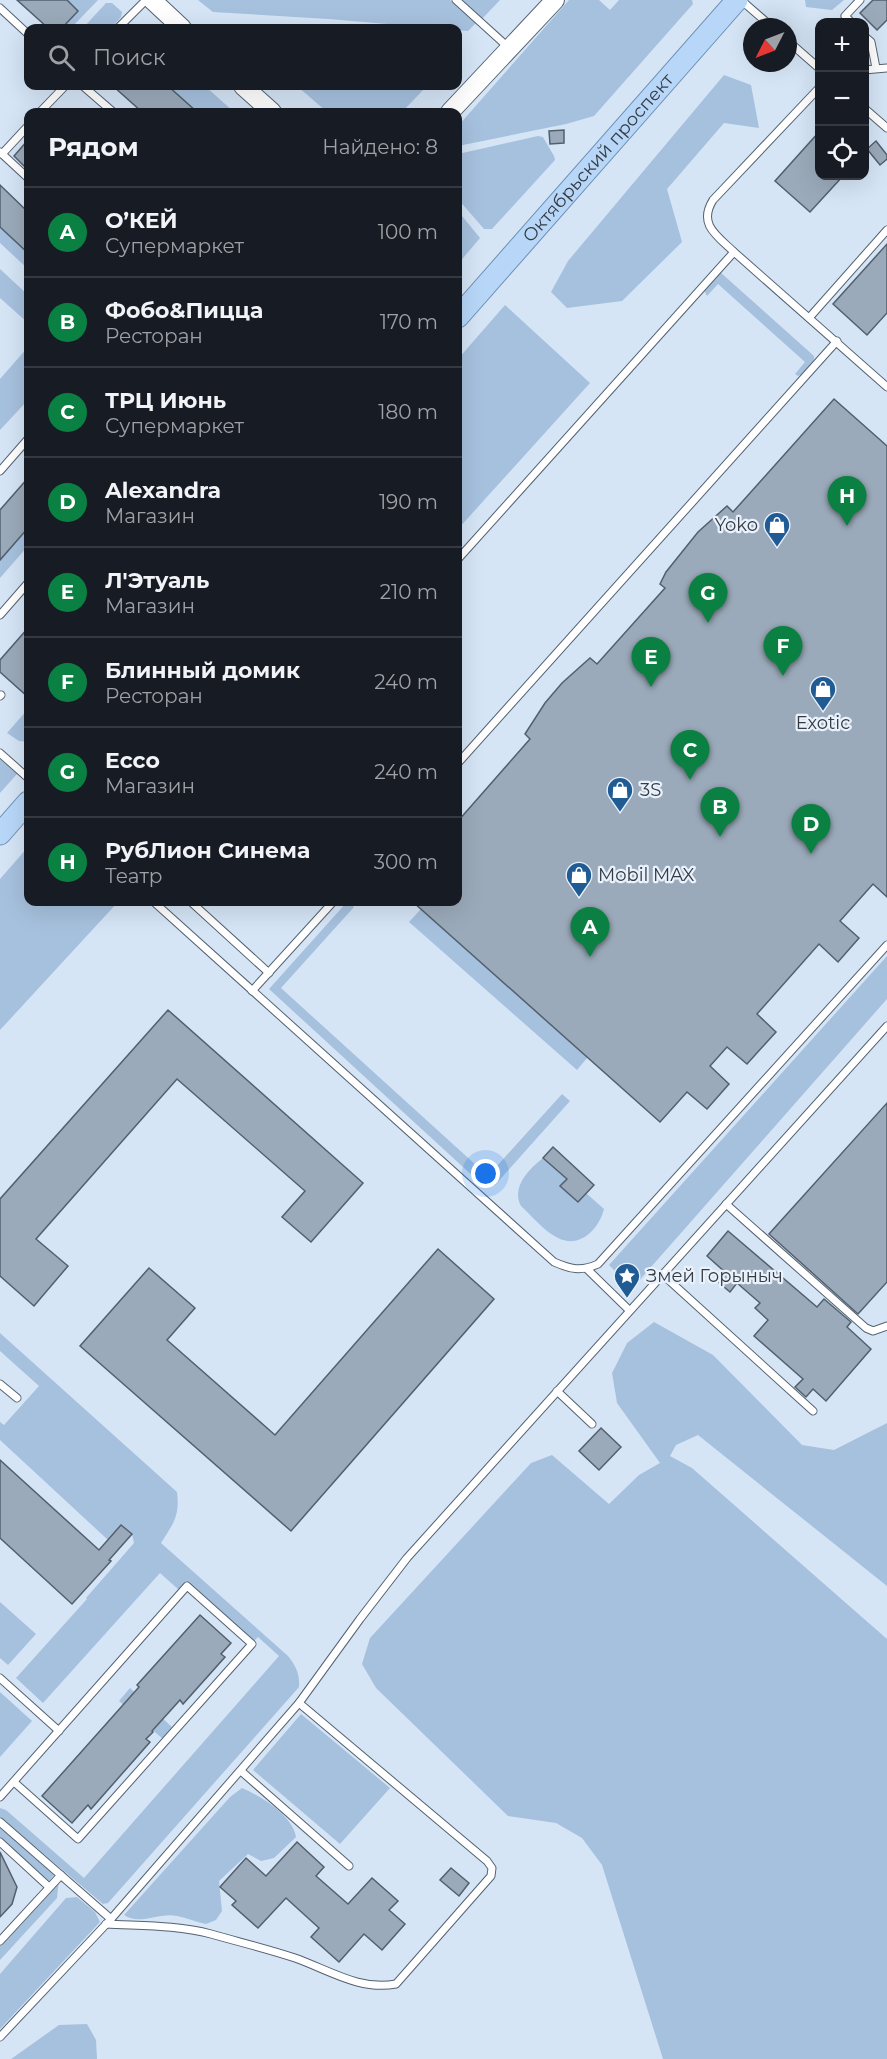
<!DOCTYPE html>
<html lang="ru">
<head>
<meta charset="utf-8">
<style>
  :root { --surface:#171b24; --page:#242831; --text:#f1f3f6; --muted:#9ea1a6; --line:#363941; --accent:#0b8043 }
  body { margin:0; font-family:Montserrat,sans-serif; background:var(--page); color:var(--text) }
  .controls { position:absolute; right:18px; top:18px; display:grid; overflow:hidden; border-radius:12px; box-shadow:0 6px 24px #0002 }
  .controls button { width:54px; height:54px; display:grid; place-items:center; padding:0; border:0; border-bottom:2px solid var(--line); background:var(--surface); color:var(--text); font:30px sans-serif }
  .compass { position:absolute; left:743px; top:18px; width:54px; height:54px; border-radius:50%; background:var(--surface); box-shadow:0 6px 24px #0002; rotate:228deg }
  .you { position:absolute; left:486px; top:1174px; width:21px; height:21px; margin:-15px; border:4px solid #fff; border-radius:50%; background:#1a73e8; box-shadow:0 0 0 9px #1a73e833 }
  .badge { display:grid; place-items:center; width:39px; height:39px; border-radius:50%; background:var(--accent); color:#fff; font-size:20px; font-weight:700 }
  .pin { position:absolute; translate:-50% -50px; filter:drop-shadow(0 2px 3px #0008) }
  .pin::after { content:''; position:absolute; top:32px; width:21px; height:18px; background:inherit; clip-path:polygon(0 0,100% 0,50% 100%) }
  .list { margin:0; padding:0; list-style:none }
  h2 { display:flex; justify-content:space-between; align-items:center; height:78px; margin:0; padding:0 24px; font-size:26px }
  h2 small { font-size:20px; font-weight:400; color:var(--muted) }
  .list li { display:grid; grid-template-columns:39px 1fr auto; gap:18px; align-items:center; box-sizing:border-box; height:90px; padding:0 24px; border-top:2px solid var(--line) }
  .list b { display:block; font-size:22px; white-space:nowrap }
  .list p { margin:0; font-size:20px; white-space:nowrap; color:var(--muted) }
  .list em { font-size:20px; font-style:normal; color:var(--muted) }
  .icon { flex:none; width:33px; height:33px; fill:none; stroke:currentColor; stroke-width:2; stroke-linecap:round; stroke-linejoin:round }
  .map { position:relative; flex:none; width:887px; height:2059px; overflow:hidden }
  .search { position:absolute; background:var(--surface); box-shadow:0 6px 24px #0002; left:24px; top:24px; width:438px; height:66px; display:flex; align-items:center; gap:15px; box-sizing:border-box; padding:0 21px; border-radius:12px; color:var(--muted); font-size:22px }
  .panel { position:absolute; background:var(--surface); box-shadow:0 6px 24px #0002; left:24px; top:108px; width:438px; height:798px; border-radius:12px }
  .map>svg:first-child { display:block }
  .green { fill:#a6c1de }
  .building { fill:#9baaba; stroke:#52606e; stroke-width:1.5 }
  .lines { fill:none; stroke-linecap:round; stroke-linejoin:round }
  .lane-casing { stroke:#546271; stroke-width:9 }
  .secondary-casing { stroke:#546271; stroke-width:20 }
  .primary-casing { stroke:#6c90b6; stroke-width:23 }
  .lane { stroke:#fff; stroke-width:7 }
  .secondary { stroke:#fff; stroke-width:18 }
  .primary { stroke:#b8d7f8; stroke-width:21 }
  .labels { text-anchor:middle; stroke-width:4.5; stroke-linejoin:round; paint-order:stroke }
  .street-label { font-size:18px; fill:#353b42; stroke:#e8f1fc }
  .poi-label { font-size:18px; fill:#353b42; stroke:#e8f1fc; text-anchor:start }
</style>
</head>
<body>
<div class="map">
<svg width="887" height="2059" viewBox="0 0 887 2059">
  <rect width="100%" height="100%" fill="#d5e5f6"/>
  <g class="green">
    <polygon points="67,0 98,0 71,28 62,28 78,11"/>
    <polygon points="198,0 450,0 476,23 468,31 329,19 213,12"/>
    <polygon points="461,0 500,0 482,19"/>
    <polygon points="569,0 599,0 610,10 619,0 692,0 693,4 594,116 566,124 458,146 458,126"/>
    <polygon points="805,0 844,0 832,10 806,7"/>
    <polygon points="106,3 112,3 122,12 121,17 111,28 83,28"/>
    <polygon points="724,75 751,85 759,128 724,123 667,189 682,242 622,301 567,308 551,292 568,261"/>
    <polygon points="168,86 205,86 234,112 197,112"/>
    <polygon points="297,86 427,86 402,112 327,112"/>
    <polygon points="538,136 543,137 554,156 555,160 492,229 484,229 458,199 458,154"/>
    <polygon points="458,211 480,238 458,264"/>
    <polygon points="0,227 28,253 28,269 0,243"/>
    <polygon points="0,269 28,295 28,323 0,298"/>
    <path d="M720,272L814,356C815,365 806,374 798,376L795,374L805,362L718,284L707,296L704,290Z"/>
    <polygon points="505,305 590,383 458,529 458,359"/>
    <polygon points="28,347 28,400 0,430 0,379"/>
    <polygon points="28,528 28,546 0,578 0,560"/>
    <polygon points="28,709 28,742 19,741 7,733"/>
    <polygon points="0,759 17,774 0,793"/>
    <polygon points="28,847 28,902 118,902 0,1030 0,879"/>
    <polygon points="347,902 354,907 281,988 488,1176 562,1094 570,1101 495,1185 487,1185 475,1178 269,989"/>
    <polygon points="421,909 588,1057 577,1070 409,922"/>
    <polygon points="887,956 887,999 644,1275 637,1283 629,1285 609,1265"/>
    <path d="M543,1158L567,1179L560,1186L578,1202L586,1193L604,1209C599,1229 580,1249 558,1238C545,1232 532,1216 521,1206C511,1187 529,1169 543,1158Z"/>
    <polygon points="654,1322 713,1355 802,1445 834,1450 887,1423 887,1586 698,1435 676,1445 670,1456 692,1468 887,1639 887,2059 663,2059 602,1865 582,1838 556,1823 508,1816 376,1688 362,1664 370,1638 531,1463 552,1455 609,1504 639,1475 660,1463 617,1403 612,1373 627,1343"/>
    <path d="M0,1333L177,1492C180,1516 173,1524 161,1543L288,1656C296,1666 300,1674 299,1687L108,1903L103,1904L0,1817V1808L6,1810L84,1878L279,1656L258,1637L254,1641L187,1582L179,1590L160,1573L43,1703L16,1678L87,1599L86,1598L134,1543L132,1534L121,1525L108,1540L0,1440V1422L4,1425L39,1386L0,1351Z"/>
    <polygon points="0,1602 36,1634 8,1665 0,1658"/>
    <polygon points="130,1688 173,1728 163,1739 119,1701"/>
    <polygon points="0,1692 32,1721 0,1757"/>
    <polygon points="301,1714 390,1788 340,1844 253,1770"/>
    <path d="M242,1788C261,1796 293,1816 296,1837L274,1858L261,1861L248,1854L219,1881L222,1911L216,1920L206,1924C196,1922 187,1918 177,1916C159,1912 140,1926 124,1915L230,1797Z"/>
    <polygon points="0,1826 54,1875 49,1881 0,1838"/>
    <polygon points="59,1879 57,1898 0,1960 0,1944"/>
    <polygon points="77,1897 95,1912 100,1922 0,2029 0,1974 66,1898"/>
    <polygon points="87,2024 96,2040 97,2059 11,2059 59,2025"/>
  </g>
  <g class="building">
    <polygon points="17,0 67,0 78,11 62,28 48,28"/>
    <polygon points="873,0 887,0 887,20 877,30 860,13"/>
    <polygon points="113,86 168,86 197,112 142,112"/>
    <polygon points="564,130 564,143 550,144 549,131"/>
    <polygon points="819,132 819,176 843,176 810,212 775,181"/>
    <polygon points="28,140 28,170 14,156"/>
    <polygon points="876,141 887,155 887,159 880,165 867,149"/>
    <polygon points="0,185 28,212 28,253 0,227"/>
    <polygon points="887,244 887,313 867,335 833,304"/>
    <polygon points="834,399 887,446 887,897 873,884 840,921 859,938 838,962 819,944 757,1014 776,1032 747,1064 727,1047 710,1066 729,1084 707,1109 687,1092 660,1122 413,902 458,902 458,821 530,739 525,734 545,703 562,683 590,658 597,664 665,588 660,584 666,572 698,532 727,506 733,512"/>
    <polygon points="28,478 28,528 0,560 0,510"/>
    <polygon points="28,628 28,697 0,672 0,660"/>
    <polygon points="168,1010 363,1183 311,1242 282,1217 305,1191 177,1079 36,1239 68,1266 34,1306 0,1276 0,1199"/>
    <polygon points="887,1103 887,1282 858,1314 769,1234"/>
    <polygon points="553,1147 594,1185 578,1202 560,1186 567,1179 543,1158"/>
    <polygon points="728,1231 817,1307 824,1299 851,1322 847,1327 871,1349 826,1401 813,1389 806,1397 795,1387 803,1379 754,1336 768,1320 755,1308 760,1303 737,1283 730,1292 718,1282 726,1273 707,1256"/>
    <polygon points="438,1249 494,1299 291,1531 80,1346 149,1268 195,1308 167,1340 275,1435"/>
    <polygon points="601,1428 621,1447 599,1470 579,1451"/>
    <polygon points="0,1460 99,1550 121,1525 132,1534 109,1560 111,1561 72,1604 0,1538"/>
    <polygon points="200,1615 231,1643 221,1654 225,1657 183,1704 180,1700 152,1731 153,1732 146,1739 150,1742 91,1809 88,1805 72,1823 42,1796 139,1687 137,1685"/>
    <polygon points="297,1842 324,1867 316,1876 348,1904 372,1878 398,1901 389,1910 405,1924 382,1950 364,1934 339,1962 311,1937 319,1928 286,1898 258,1928 232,1905 236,1901 220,1887 246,1858 266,1876"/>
    <polygon points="0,1852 17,1887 12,1904 0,1917"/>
    <polygon points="451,1868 469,1883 459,1896 440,1880"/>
  </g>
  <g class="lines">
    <g class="lane-casing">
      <g id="lane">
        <polyline points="456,0 509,48"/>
        <polyline points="741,0 772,27"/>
        <polyline points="0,8 28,34"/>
        <polyline points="851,22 845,16 860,0"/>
        <polyline points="118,28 146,0"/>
        <polyline points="864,36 871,42 876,68"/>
        <polyline points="788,41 820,69"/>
        <polyline points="864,70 887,68"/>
        <polyline points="83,86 113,112"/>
        <path d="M820,87L713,200C698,224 716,235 734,252L887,387"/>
        <polyline points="864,108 887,128"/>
        <polyline points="40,112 65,86"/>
        <polyline points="0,152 28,178"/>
        <polyline points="2,154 28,126"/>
        <polyline points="809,318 887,230"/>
        <polyline points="0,471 28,439"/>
        <polyline points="458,559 734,252"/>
        <polyline points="0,615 28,583"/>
        <polyline points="0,696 1,695"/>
        <polyline points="0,753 28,778"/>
        <polyline points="458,763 837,341"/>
        <polyline points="191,902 269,973"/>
        <path d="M155,903L554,1262C570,1269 581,1272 598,1264L887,945"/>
        <polyline points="252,991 333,902"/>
        <polyline points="726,1204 866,1328 873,1331 887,1326"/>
        <polyline points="587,1269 629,1310"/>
        <polyline points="662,1274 813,1411"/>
        <polyline points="0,1384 17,1398"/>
        <polyline points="557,1391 592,1424"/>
        <polyline points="0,1678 59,1731"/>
        <polyline points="241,1771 349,1866"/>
        <polyline points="0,1797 187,1586 252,1644 78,1839 14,1782"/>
        <polyline points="0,1822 111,1919"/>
        <polyline points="0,1842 49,1887"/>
        <path d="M106,1924C141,1926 177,1925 211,1934C239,1942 268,1949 295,1958C329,1970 360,1991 396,1984L491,1876L492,1868L487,1861L299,1703"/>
        <polyline points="0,1941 61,1875"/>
        <polyline points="0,2037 111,1919 299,1703 360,1619 407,1558 887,1026"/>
      </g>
    </g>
    <g class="secondary-casing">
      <g id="secondary">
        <polyline points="152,0 182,28"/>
        <polyline points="243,86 272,112"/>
        <polyline points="450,112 555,0"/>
      </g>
    </g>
    <g class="primary-casing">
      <g id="primary">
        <path id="s1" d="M458,317L737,0"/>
        <polyline points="0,834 28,802"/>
      </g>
    </g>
    <use href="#lane" class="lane"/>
    <use href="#secondary" class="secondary"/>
    <use href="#primary" class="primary"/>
  </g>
  <defs>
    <g id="shop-pin" transform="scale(1.35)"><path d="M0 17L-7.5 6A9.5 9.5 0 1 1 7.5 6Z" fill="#215b93" stroke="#e8f1fc"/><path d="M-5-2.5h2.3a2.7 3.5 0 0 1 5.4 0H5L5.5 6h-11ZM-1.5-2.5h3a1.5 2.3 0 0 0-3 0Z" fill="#fff"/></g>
    <g id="sight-pin" transform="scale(1.35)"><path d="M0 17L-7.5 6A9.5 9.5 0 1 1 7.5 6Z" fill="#215b93" stroke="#e8f1fc"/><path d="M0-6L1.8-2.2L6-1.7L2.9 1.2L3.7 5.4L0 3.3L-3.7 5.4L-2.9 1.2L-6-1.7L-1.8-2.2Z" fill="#fff"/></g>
  </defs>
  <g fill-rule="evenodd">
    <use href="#shop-pin" x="777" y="525"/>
    <use href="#shop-pin" x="823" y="689"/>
    <use href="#shop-pin" x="620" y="790"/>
    <use href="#shop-pin" x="579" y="875"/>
    <use href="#sight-pin" x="627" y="1276"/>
  </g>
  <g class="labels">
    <g class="street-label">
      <text dy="6" stroke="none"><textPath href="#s1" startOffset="212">Октябрьский проспект</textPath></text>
    </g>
    <g class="poi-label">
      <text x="758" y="531" text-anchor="end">Yoko</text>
      <text x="823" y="729" text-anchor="middle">Exotic</text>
      <text x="640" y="796">3S</text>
      <text x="598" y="881">Mobil MAX</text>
      <text x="646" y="1282">Змей Горыныч</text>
    </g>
  </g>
</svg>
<div class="controls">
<button>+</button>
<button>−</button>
<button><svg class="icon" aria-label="locate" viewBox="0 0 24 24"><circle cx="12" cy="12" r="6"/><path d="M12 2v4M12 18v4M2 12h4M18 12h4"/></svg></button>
</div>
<svg class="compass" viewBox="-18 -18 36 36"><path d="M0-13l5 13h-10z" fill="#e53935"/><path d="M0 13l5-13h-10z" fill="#9ea1a6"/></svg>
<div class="you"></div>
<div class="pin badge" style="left:590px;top:957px">A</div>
<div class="pin badge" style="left:720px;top:837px">B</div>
<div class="pin badge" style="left:690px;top:780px">C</div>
<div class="pin badge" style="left:811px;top:854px">D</div>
<div class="pin badge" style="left:651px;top:687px">E</div>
<div class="pin badge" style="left:783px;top:676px">F</div>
<div class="pin badge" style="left:708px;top:623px">G</div>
<div class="pin badge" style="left:847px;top:526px">H</div>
<div class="search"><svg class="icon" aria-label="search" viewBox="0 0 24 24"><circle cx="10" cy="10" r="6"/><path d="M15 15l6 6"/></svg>Поиск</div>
<section class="panel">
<h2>Рядом<small>Найдено: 8</small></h2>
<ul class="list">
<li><span class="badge">A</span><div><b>О’КЕЙ</b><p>Супермаркет</p></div><em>100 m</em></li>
<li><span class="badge">B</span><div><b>Фобо&amp;Пицца</b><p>Ресторан</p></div><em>170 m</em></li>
<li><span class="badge">C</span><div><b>ТРЦ Июнь</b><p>Супермаркет</p></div><em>180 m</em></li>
<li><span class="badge">D</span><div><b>Alexandra</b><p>Магазин</p></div><em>190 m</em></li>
<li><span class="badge">E</span><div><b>Л'Этуаль</b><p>Магазин</p></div><em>210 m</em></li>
<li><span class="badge">F</span><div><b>Блинный домик</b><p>Ресторан</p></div><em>240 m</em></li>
<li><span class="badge">G</span><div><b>Ecco</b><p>Магазин</p></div><em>240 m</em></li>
<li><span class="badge">H</span><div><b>РубЛион Синема</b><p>Театр</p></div><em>300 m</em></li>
</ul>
</section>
</div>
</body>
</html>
